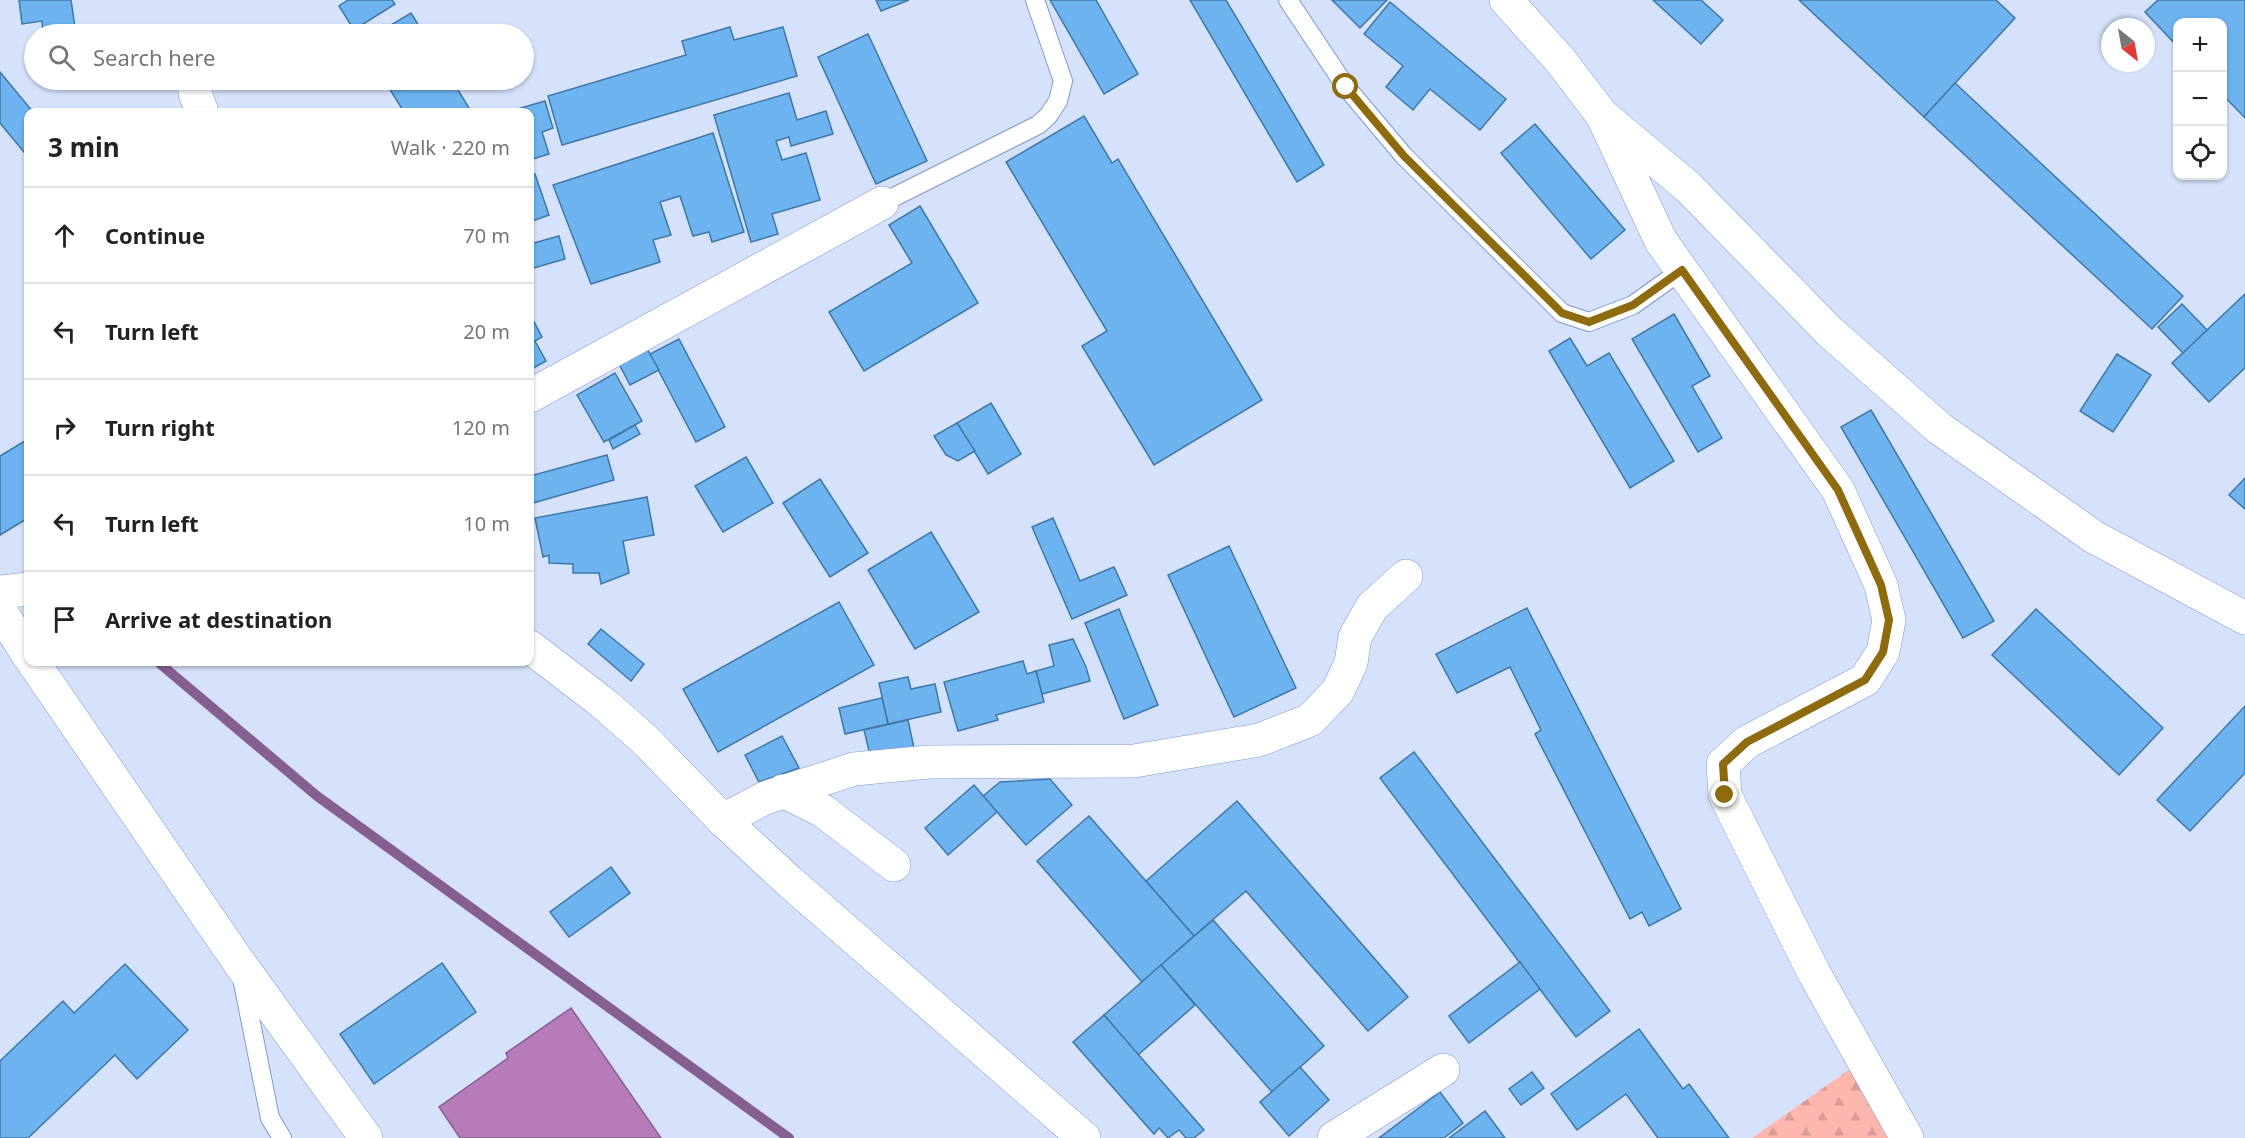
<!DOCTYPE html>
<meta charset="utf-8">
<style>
:root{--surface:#fff;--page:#f2f2f2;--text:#222;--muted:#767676;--line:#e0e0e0}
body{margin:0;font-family:"Noto Sans",sans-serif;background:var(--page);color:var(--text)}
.controls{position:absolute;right:18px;top:18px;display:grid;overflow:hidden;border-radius:12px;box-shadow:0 2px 4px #0004}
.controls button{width:54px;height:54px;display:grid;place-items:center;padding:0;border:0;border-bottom:2px solid var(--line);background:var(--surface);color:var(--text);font:30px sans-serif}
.compass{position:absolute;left:2101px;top:18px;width:54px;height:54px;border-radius:50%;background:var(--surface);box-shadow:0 2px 4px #0004;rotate:149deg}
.stop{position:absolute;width:18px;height:18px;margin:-14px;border:4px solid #8d6b0e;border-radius:50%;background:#fff}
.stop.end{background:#8d6b0e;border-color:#fff;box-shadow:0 2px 6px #0008}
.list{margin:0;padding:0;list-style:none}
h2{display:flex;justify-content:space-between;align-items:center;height:78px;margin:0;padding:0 24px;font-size:26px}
h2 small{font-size:20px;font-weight:400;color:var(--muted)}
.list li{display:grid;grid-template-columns:39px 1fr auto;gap:18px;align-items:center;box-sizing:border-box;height:96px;padding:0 24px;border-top:2px solid var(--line)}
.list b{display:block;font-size:22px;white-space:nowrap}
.list em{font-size:20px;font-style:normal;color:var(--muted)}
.icon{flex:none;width:33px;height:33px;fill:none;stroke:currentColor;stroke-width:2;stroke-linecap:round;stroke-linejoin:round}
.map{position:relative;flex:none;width:2245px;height:1138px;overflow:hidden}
.search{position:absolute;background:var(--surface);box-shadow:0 2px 4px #0004;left:24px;top:24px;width:510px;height:66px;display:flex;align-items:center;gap:15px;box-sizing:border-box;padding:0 21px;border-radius:33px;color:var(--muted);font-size:22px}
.panel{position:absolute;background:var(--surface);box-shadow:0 2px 4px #0004;left:24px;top:108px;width:510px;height:558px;border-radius:12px}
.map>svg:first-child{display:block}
</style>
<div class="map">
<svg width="2245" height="1138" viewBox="0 0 2245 1138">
<defs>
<pattern id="forest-firs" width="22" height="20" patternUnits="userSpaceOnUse" patternTransform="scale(1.5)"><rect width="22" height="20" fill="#feb7af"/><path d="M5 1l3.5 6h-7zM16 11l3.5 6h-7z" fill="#d99d97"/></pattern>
</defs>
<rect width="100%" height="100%" fill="#d6e2fc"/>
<polygon fill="url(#forest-firs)" points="1850,1069 1888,1138 1752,1138"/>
<polygon fill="#b77bb9" stroke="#865f91" stroke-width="1.5" points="571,1008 661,1138 460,1138 439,1107 508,1058 506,1053"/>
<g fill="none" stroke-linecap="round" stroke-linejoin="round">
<polyline stroke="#865f91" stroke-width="10" points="158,662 317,796 789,1138"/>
</g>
<g fill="#6cb3ef" stroke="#4078a6" stroke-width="1.5">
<polygon points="19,0 71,0 76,34 43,34 42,21 22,24"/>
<polygon points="348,0 392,0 395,4 354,30 339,6"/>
<polygon points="876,0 909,0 881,11"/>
<polygon points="1050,0 1096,0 1138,74 1104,94"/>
<polygon points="1190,0 1226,0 1324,165 1297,182"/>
<polygon points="1332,0 1387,0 1360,28"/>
<polygon points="1653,0 1701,0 1723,20 1701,44"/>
<polygon points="1799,0 1996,0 2015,18 1924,117"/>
<polygon points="2158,0 2245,0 2245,118 2222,94 2222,22 2178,22 2178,47 2145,12"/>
<polygon points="1390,2 1506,99 1480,130 1430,89 1413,110 1386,87 1403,66 1364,34"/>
<polygon points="411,13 424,34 376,34"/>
<polygon points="730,27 734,40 783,27 797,76 562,145 548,96 686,55 682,41"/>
<polygon points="868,34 927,161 876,184 818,57"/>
<polygon points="0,72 33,112 28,112 28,157 0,123"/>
<polygon points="384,80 452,80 469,108 462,112 404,112"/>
<polygon points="1955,83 2183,296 2152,329 1924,117"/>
<polygon points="789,93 797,120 826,111 833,134 791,146 789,137 776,141 782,160 806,153 820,200 772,214 778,234 751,242 714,115"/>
<polygon points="545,101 553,128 542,132 549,154 530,160 530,112 507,112"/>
<polygon points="1084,116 1112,163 1118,159 1262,400 1154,465 1082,346 1107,331 1006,162"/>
<polygon points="1535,124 1625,230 1591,259 1501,153"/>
<polygon points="713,133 744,232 712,242 709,232 693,236 680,196 660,202 671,235 653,240 660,262 591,284 553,185"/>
<polygon points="535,174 549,215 530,222 530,176"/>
<polygon points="920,206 978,303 864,371 829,312 912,263 889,225"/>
<polygon points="559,236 565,259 530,269 530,244"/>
<polygon points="2245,294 2245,368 2209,402 2172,363"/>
<polygon points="2182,304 2207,330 2183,353 2158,327"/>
<polygon points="530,314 542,337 530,344"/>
<polygon points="1674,314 1710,376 1692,386 1722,438 1698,452 1632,339"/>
<polygon points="1570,338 1587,366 1609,353 1674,461 1630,488 1549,351"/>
<polygon points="679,339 725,427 696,442 650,354"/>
<polygon points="535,341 546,361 530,370 530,344"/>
<polygon points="646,347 659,370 630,385 618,362"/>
<polygon points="2117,354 2151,375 2113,432 2080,411"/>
<polygon points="615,373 642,421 604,442 577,395"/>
<polygon points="991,403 1021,454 988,474 957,423"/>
<polygon points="1871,410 1994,621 1963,638 1841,427"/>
<polygon points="957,423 975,451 958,461 946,455 934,436"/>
<polygon points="635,425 640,434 613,449 609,440"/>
<polygon points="28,439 28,518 0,535 0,456"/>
<polygon points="607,455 614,480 533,503 530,491 530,476"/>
<polygon points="746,457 773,503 723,532 695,486"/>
<polygon points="2245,478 2245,509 2229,495"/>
<polygon points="820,479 868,553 830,577 783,503"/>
<polygon points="647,497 654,535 623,541 629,573 601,584 599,573 573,573 573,564 549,563 549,555 543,557 535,518"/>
<polygon points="1053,518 1080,581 1114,567 1127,595 1072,619 1032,527"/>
<polygon points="931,532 979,612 915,649 868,570"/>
<polygon points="1229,546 1296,688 1234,717 1168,575"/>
<polygon points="839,602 874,665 718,752 683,689"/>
<polygon points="1527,608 1681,909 1649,926 1642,912 1630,919 1535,734 1541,730 1510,667 1457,693 1436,654"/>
<polygon points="1119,609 1158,705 1124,719 1085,623"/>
<polygon points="2036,609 2163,728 2119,775 1992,655"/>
<polygon points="601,629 644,664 631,681 588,644"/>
<polygon points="1073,639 1086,667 1090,681 1042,694 1036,671 1054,666 1049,645"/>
<polygon points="1023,661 1027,674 1036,671 1044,702 996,715 998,720 958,731 944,682"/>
<polygon points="908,677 911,689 935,684 941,712 888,724 879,683"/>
<polygon points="882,698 888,724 845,734 839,708"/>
<polygon points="2245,706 2245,773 2190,831 2157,800"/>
<polygon points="908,720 914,748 869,751 864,730"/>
<polygon points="782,736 799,768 759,782 745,755"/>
<polygon points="1414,752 1610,1011 1576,1037 1380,778"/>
<polygon points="1050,779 1072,805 1026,845 983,796 1000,782"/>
<polygon points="974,785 997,812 948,855 925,828"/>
<polygon points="1237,801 1408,997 1368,1031 1246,891 1194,936 1146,881"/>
<polygon points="1089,816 1194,936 1142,982 1037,861"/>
<polygon points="611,867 630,893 569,937 550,912"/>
<polygon points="1213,920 1324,1046 1272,1092 1161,965"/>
<polygon points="1520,962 1540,989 1469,1043 1449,1016"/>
<polygon points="442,963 476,1012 374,1084 340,1034"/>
<polygon points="125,964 188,1030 137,1079 115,1055 28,1138 0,1138 0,1061 63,1001 74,1013"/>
<polygon points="1161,965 1195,1005 1138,1055 1104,1015"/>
<polygon points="1104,1015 1204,1130 1194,1138 1186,1138 1179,1130 1168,1138 1159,1128 1154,1134 1073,1042"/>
<polygon points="1639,1029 1683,1089 1689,1084 1729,1138 1658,1138 1626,1094 1577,1130 1551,1094"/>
<polygon points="1300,1067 1329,1100 1289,1136 1260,1102"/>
<polygon points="1532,1072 1544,1088 1521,1105 1509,1089"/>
<polygon points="1440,1092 1463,1123 1444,1138 1379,1138"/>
<polygon points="1485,1111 1505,1138 1449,1138"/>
</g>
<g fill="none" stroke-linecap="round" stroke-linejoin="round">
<g stroke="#7e99d4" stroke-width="20">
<g id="lane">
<polyline points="1288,0 1346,87 1404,156 1562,313 1589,322 1633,305 1682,270"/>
<polyline points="882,203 1038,125 1048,116 1058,101 1063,81 1035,0"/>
<polyline points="242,978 270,1118 282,1138"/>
</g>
</g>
<g stroke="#7e99d4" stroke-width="34">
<g id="street">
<polyline points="1506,0 1560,60 1602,115 1688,187 1830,332 1939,428 2094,537 2245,618"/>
<polyline points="195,80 195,93 202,112"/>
<polyline points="1602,115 1661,241 1838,490 1881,585 1889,620 1883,652 1865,680 1747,742 1723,764 1725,795 1814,973 1907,1138"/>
<polyline points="530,396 882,203"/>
<polyline points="0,592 28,589"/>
<polyline points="0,610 28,655"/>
<polyline points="530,647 603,703 644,739 723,820 791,883 1084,1138"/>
<polyline points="33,662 238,961 366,1138"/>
<polyline points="783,791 823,811 894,865"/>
<polyline points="723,820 765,798 854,769 929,762 1134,761 1259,740 1310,720 1338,691 1351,663 1355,637 1372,607 1406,576"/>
<polyline points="1334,1138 1443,1070"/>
</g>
</g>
<use href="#lane" stroke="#fff" stroke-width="18"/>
<use href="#street" stroke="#fff" stroke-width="33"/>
</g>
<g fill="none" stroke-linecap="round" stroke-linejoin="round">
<polyline stroke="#8d6b0e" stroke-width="8" points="1346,87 1404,156 1562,313 1589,322 1633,305 1682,270 1838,490 1881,585 1889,620 1883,652 1865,680 1747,742 1723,764 1725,795"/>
</g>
</svg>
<div class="controls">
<button>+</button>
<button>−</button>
<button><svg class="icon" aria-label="locate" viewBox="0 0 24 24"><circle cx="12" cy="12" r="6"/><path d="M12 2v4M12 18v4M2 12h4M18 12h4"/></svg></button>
</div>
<svg class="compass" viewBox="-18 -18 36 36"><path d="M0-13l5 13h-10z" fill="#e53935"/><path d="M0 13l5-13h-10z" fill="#767676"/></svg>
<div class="stop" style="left:1346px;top:87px"></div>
<div class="stop end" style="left:1725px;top:795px"></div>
<div class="search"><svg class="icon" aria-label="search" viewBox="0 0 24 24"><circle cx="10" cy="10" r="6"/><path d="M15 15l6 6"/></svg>Search here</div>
<section class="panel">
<h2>3 min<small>Walk · 220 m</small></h2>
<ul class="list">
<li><svg class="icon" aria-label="ahead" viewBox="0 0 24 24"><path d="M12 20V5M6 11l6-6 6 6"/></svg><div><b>Continue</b></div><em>70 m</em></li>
<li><svg class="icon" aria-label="left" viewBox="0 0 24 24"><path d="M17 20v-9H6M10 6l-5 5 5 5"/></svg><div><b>Turn left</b></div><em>20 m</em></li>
<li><svg class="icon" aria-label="right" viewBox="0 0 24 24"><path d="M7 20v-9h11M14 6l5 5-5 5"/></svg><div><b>Turn right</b></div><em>120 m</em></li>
<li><svg class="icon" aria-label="left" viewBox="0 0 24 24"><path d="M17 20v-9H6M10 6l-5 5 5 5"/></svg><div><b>Turn left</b></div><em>10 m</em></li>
<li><svg class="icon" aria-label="arrive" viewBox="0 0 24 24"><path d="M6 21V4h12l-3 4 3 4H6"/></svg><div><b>Arrive at destination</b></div></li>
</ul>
</section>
</div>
